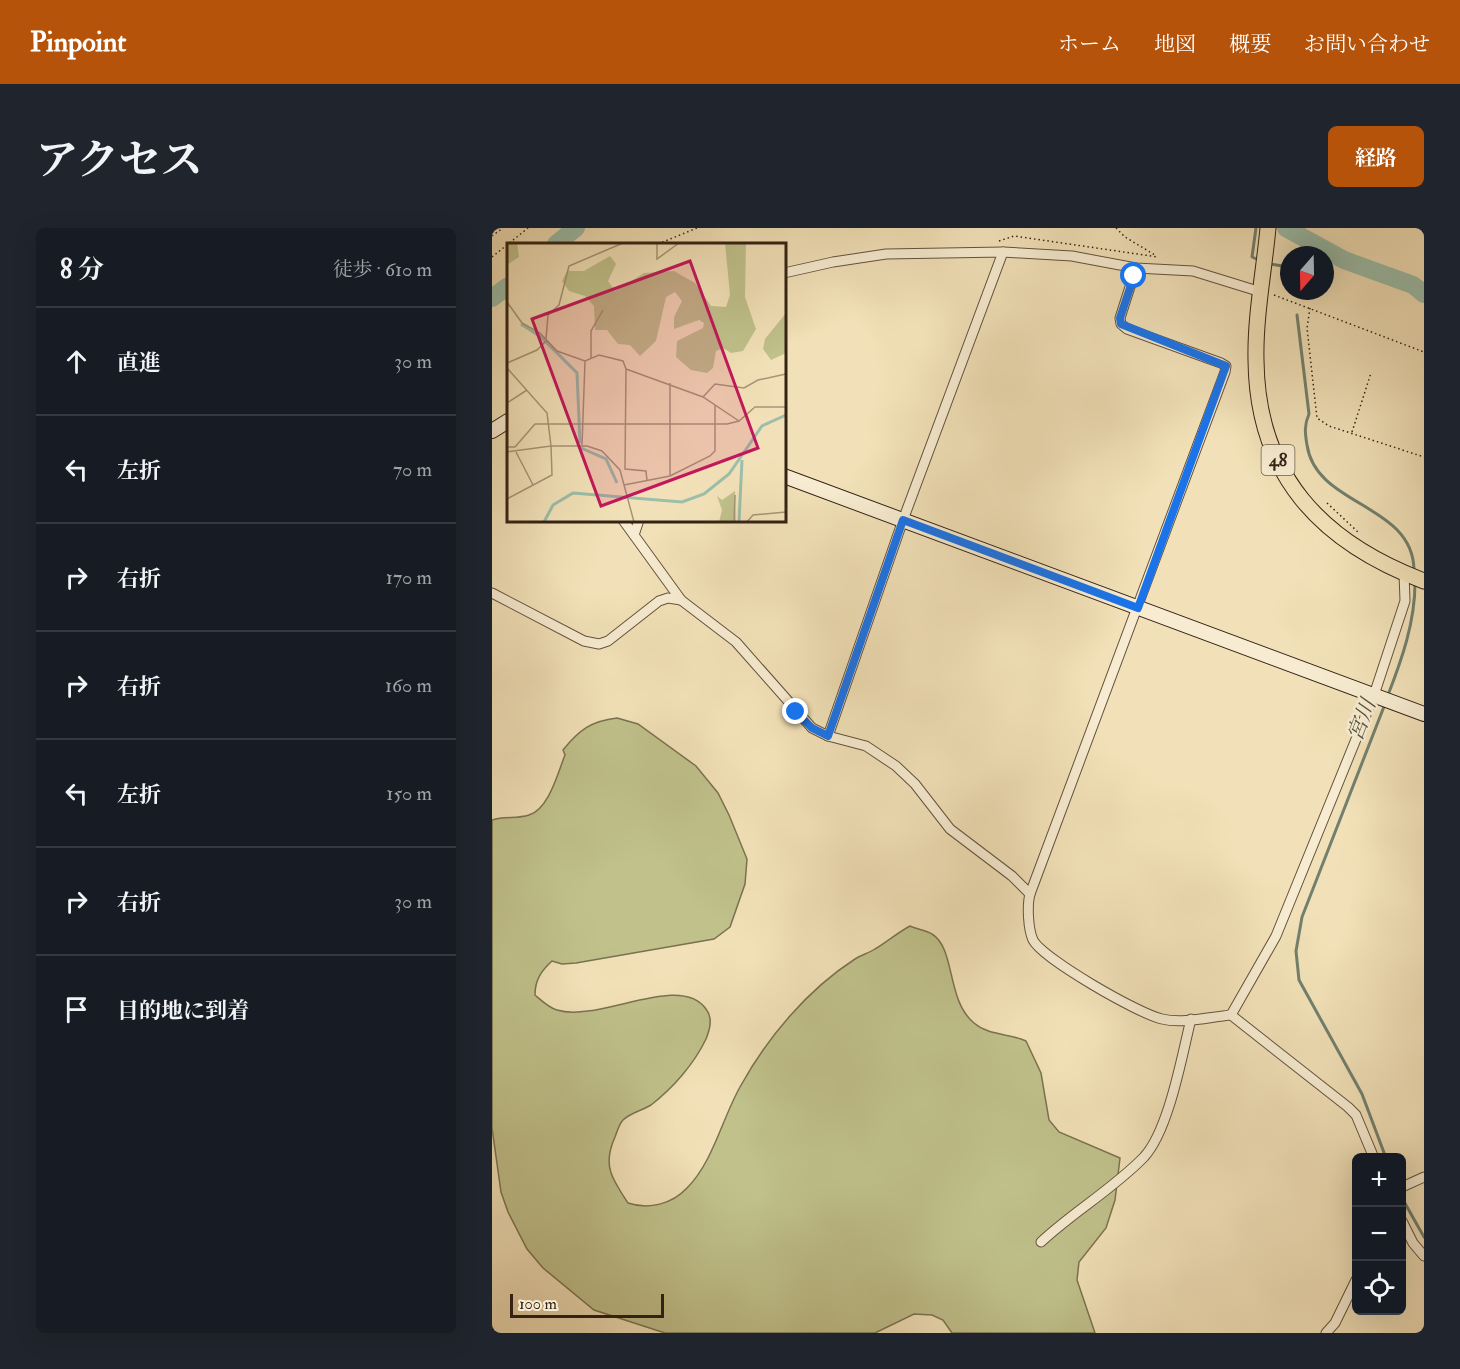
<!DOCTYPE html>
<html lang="ja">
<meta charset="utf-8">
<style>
:root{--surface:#171b24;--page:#20242c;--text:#f1f3f6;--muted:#9ea1a6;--line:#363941;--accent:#b45309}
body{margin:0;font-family:"IM FELL Double Pica","Noto Serif JP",serif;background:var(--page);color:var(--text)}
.controls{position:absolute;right:18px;bottom:18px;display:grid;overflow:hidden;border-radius:9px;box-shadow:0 6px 24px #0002}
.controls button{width:54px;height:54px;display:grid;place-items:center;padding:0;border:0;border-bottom:2px solid var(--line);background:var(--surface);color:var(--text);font:30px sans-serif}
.compass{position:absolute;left:788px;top:18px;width:54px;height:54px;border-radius:50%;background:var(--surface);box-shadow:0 6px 24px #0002;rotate:200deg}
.scale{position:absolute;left:18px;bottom:15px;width:154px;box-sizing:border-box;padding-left:6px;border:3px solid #342315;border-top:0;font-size:16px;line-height:21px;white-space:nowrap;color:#342315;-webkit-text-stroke:4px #f7ecd1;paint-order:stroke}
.stop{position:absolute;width:18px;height:18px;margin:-14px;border:4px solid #1a73e8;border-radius:50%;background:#fff}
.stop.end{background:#1a73e8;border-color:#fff;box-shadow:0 2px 6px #0008}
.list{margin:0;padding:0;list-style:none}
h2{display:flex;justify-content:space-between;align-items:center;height:78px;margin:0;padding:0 24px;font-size:26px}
h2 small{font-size:20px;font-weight:400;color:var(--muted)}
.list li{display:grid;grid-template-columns:39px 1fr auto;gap:18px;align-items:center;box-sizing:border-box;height:108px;padding:0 24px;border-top:2px solid var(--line)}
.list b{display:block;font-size:22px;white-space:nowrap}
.list em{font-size:20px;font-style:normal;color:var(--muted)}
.icon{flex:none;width:33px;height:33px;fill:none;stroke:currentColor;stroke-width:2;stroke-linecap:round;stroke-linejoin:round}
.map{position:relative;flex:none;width:932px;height:1105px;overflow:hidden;border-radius:9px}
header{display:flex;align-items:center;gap:36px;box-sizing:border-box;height:84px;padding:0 30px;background:var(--accent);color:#fff}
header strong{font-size:28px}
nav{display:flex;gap:33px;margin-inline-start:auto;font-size:21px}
.intro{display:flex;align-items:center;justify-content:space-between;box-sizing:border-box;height:144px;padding:0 36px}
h1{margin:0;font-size:42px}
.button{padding:15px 27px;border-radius:9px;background:var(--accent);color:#fff;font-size:21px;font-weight:700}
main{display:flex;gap:36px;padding:0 36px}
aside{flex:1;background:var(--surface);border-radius:9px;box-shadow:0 6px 24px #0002}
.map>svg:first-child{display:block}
</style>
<header>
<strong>Pinpoint</strong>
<nav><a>ホーム</a><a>地図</a><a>概要</a><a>お問い合わせ</a></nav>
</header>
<div class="intro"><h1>アクセス</h1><a class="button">経路</a></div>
<main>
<aside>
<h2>8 分<small>徒歩 · 610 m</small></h2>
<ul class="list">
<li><svg class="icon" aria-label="ahead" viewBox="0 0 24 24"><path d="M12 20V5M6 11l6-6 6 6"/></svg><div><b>直進</b></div><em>30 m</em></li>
<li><svg class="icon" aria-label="left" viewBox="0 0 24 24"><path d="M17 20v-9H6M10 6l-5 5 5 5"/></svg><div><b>左折</b></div><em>70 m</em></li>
<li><svg class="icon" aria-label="right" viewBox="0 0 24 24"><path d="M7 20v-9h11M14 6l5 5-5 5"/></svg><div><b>右折</b></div><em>170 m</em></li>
<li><svg class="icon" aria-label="right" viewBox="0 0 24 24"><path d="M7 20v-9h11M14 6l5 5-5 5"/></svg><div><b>右折</b></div><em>160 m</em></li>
<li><svg class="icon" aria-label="left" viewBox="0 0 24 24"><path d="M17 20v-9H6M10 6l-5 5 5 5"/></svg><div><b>左折</b></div><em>150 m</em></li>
<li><svg class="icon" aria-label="right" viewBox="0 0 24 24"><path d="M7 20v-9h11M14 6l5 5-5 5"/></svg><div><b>右折</b></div><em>30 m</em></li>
<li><svg class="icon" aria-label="arrive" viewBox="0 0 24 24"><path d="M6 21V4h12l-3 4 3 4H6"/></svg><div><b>目的地に到着</b></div></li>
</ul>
</aside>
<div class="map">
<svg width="932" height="1105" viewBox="0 0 932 1105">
<rect width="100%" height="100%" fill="#f2e1b8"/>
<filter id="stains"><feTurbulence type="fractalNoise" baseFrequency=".00333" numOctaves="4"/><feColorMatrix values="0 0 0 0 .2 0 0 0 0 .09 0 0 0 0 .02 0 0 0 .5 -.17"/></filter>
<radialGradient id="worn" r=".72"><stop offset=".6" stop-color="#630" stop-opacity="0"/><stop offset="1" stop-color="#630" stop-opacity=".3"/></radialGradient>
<path fill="#c0c18b" stroke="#7a7250" stroke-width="1.5" d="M125,490L146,496L204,538L226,565L237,587L255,631L253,656L238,699L222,711L84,735L70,736L60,733C49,743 43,752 43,767C49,772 57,780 65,782C107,795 188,744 214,781C221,790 218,801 214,811C202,836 181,860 159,877C151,882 138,885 131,892C127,896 125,904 123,909C110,937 120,951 136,975C157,982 180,976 195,960C221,934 230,891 248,859C275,810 315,762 363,731C369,727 377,725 383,721C395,714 405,705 418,698C424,701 434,702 440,706C464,721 454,772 482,795C497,808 517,805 534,813L549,845L557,892L567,904L628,930L623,972L614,1000L587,1034L585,1052L603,1105H460L451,1092L440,1087L422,1086L383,1105H173L102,1082L51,1040L35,1021L16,984L9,964L0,900V592C13,588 25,591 37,587C57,581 66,544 73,527L71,522C87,502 99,493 125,490Z"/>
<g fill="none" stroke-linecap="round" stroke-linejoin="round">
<g stroke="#72806e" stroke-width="3">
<polyline points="764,0 760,29 769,33"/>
<polyline points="778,36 797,39"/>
<polyline points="811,65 813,63"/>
<path d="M805,87L817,186C812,197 813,205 815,217C824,279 921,275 922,342"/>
<path d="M896,467C910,431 923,394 923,355"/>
<polyline points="893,476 810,689 804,723 807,752 870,866 894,930"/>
<polyline points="910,970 932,1009"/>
</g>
<g stroke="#9cbeaa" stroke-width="18">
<polyline points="794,0 852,32 921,57 932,66"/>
<polyline points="64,16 84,0"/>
<polyline points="0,70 16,58"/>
</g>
<g stroke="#64523e" stroke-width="11">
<g id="street">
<path d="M644,40L628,90L629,96L635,101L729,135L734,138L733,144L538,666C535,677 536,701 541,712C551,731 647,786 670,791C691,796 717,789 739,787L856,879L864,887L882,930"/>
<polyline points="292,45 341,34 394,26 511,24 580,28 644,40 701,43 769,64"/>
<polyline points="131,292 189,372 244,414 320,500 336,508 374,518 404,538 423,556 458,601 520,648 538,666"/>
<polyline points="142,307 147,292"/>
<polyline points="0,365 92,413 107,416 116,413 167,373 176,370 189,372"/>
<polyline points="336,508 411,292 511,24"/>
<polyline points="739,787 784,708 882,467 913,373 912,345"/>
<polyline points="910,959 932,949"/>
<polyline points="910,993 921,1015 932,1028"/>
<path d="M549,1014C581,984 621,961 652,929C677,902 690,827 699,791"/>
<polyline points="834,1105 843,1095 864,1052"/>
</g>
</g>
<g stroke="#342315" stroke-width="16">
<g id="secondary">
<polyline points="0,203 16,193"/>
<polyline points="292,248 932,486"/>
</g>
</g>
<g stroke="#342315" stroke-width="17">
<path id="primary" d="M776,0C772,43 763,89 764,132C765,247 829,314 932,353"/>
</g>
<g stroke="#342315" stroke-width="1.5" stroke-dasharray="1.5 3" stroke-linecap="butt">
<polyline points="624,0 633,9 663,27"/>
<polyline points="0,8 11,0"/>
<polyline points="507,13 522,8 666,29"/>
<polyline points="166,16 205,0"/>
<polyline points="0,29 36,0"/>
<polyline points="782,67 932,124"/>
<polyline points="818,80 815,100 825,190 837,198 932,229"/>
<polyline points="860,204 879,145"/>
<polyline points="835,275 867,305"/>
</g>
<use href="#street" stroke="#f7ecd1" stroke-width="9"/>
<use href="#secondary" stroke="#f7ecd1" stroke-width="14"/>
<use href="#primary" stroke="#f2e1b8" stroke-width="15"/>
</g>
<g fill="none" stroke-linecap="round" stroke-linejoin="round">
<polyline stroke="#1a73e8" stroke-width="8" points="304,484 320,500 336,508 411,292 646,380 734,138 629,96 628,90 642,48"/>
</g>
<g text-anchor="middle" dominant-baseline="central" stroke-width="5" stroke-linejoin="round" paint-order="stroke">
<rect fill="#f7ecd1" stroke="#6e5f4d" stroke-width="1.5" x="769.5" y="217" width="33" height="30" rx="4.5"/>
<g font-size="18" font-weight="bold" fill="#342315">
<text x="786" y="232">48</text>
</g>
<g font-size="21" font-style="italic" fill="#535242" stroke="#f7ecd1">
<text transform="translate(870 492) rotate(-69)">宮川</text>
</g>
</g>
<g transform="translate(15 15)">
<rect width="279" height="279" fill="#f2e1b8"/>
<path d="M0,0H10L12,14L0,22ZM218,0H239L238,54L249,86L236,108L224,110L216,105L209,108L206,125L200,130L184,127L169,114L170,98L196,85L197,80L192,77L167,86V74L175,58L168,49L159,54L149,98L133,113L123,102L111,101L100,87H88L87,63L78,53L62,48L55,38L60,28H77L103,13L109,21L101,38L108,48L137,30L167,28L188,40L204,63L219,64L223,52ZM279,70V110L264,117L256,106L258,96ZM228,248L229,279H212L215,267L210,253L215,257Z" fill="#c0c18b"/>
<path fill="none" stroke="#9cbeaa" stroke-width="3" d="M14,81L34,94L70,130L73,200M74,205L99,216L110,240M37,279L46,262L66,250L175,259L197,251L222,231L255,183L279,172M232,279L235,217"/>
<path fill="none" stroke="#a69577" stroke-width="1.5" d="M150,0V16L172,0M0,59L15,80L33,90L50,108L78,118L92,112L116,118L119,126L118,226L139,228L140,238M39,96L41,72L52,62L62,23L116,0M84,115V88L96,67M0,120L30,107L40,97M0,125L40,170L44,203M119,126L196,154L232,178M163,140V233M196,154L208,141L237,145L251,137L279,131M0,160L20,147M75,202L78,118M0,204H8L28,181H220L232,178L248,164H279M0,209L44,203H80L95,208L113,227L127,279M9,209L26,242M117,242L163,233L203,213L208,208V162M0,256L45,232L44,203M227,279L228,252M240,279L246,272L279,269"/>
<path fill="#c2185b" fill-opacity="0.15" stroke="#c2185b" stroke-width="3" d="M183,18L251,205L94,263L25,76Z"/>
<rect width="279" height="279" fill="none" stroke="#342315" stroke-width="3"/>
</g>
<rect width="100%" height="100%" filter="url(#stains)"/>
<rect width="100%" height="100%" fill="url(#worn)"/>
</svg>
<div class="controls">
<button>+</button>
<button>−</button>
<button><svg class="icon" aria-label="locate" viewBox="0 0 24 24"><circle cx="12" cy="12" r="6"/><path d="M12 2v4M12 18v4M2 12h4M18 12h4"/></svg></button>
</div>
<svg class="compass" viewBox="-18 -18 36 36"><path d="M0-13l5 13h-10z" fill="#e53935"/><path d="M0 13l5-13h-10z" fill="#9ea1a6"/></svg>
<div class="scale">100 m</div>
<div class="stop" style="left:642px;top:48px"></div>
<div class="stop end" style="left:304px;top:484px"></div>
</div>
</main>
